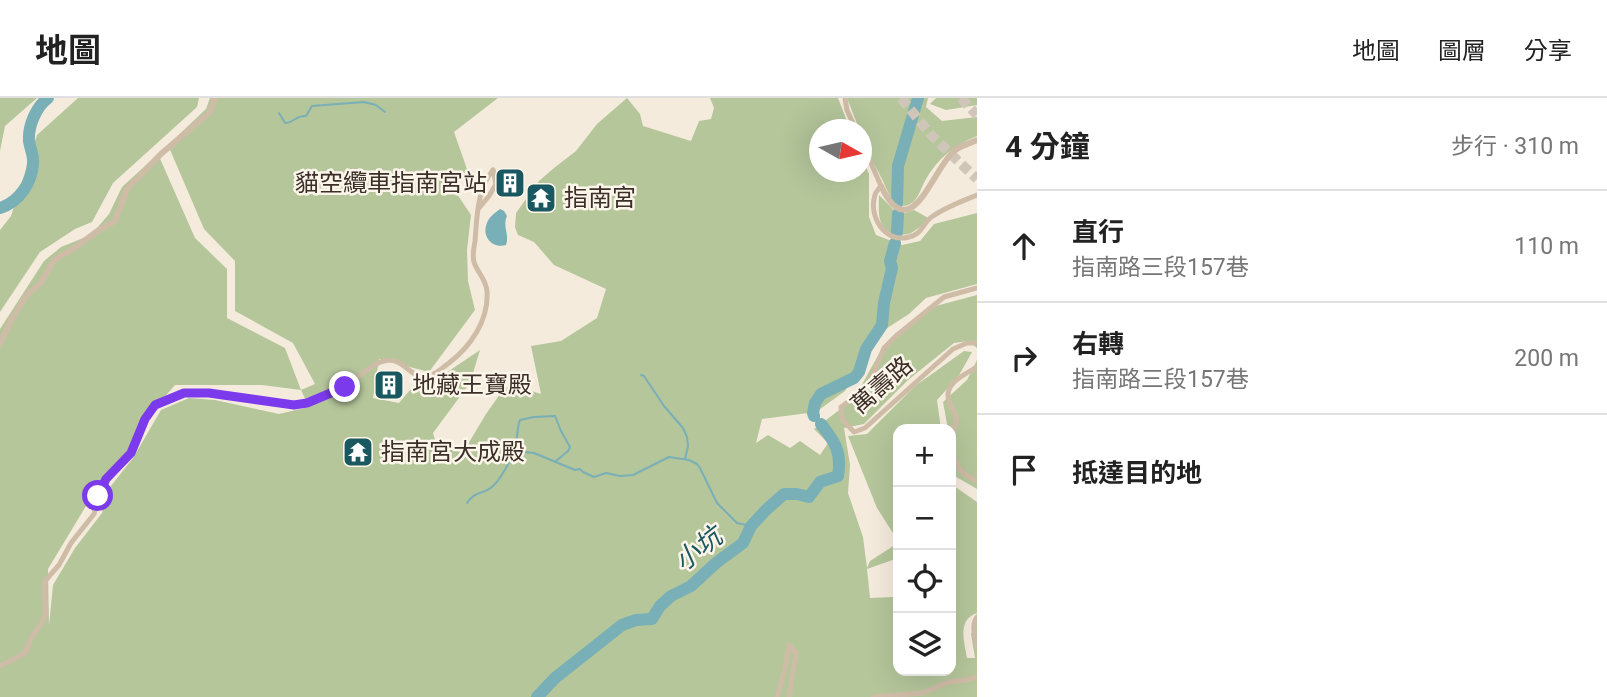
<!DOCTYPE html>
<html lang="zh-TW">
<meta charset="utf-8">
<style>
:root{--surface:#fff;--page:#f6f6f6;--text:#222;--muted:#767676;--line:#e0e0e0}
body{margin:0;font-family:Roboto,"Noto Sans TC",sans-serif;background:var(--page);color:var(--text)}
.controls{position:absolute;right:21px;bottom:21px;display:grid;overflow:hidden;border-radius:14px;box-shadow:0 7px 28px #0002}
.controls button{width:63px;height:63px;display:grid;place-items:center;padding:0;border:0;border-bottom:2px solid var(--line);background:var(--surface);color:var(--text);font:35px sans-serif}
.compass{position:absolute;left:809px;top:21px;width:63px;height:63px;border-radius:50%;background:var(--surface);box-shadow:0 7px 28px #0002;rotate:98deg}
.stop{position:absolute;width:21px;height:21px;margin:-16px;border:5px solid #7c3aed;border-radius:50%;background:#fff}
.stop.end{background:#7c3aed;border-color:#fff;box-shadow:0 2px 7px #0008}
.list{margin:0;padding:0;list-style:none}
h2{display:flex;justify-content:space-between;align-items:center;height:91px;margin:0;padding:0 28px;font-size:30px}
h2 small{font-size:23px;font-weight:400;color:var(--muted)}
.list li{display:grid;grid-template-columns:46px 1fr auto;gap:21px;align-items:center;box-sizing:border-box;height:112px;padding:0 28px;border-top:2px solid var(--line)}
.list b{display:block;font-size:26px;white-space:nowrap}
.list p{margin:0;font-size:23px;white-space:nowrap;color:var(--muted)}
.list em{font-size:23px;font-style:normal;color:var(--muted)}
.icon{flex:none;width:38px;height:38px;fill:none;stroke:currentColor;stroke-width:2;stroke-linecap:round;stroke-linejoin:round}
.map{position:relative;flex:none;width:977px;height:599px;overflow:hidden}
header{display:flex;align-items:center;gap:42px;box-sizing:border-box;height:98px;padding:0 35px;background:var(--surface);border-bottom:2px solid var(--line)}
header strong{font-size:33px}
nav{display:flex;gap:38px;margin-inline-start:auto;font-size:24px}
main{display:flex}
aside{flex:1;background:var(--surface)}
.map>svg:first-child{display:block}
</style>
<header>
<strong>地圖</strong>
<nav><a>地圖</a><a>圖層</a><a>分享</a></nav>
</header>
<main>
<div class="map">
<svg width="977" height="599" viewBox="0 0 977 599">
<rect width="100%" height="100%" fill="#f5ebdd"/>
<g fill="#b5c69b" fill-rule="evenodd">
<polygon points="0,0 37,0 5,28 0,53"/>
<polygon points="78,0 199,0 197,9 113,85 92,124 75,131 40,154 0,214 0,132 11,118 37,37"/>
<path d="M210,0H498L454,34L468,74L453,90L471,117L467,152L468,183L475,212L429,274L379,261L373,300L399,305L415,286L440,279L480,252L470,285L433,335L436,345L453,348L468,346L486,316L505,289L525,291L541,296L531,248L561,243L597,220L606,191L554,167L534,144L518,137L515,129L516,115L539,83L554,70L576,53L597,26L627,0L640,16L643,28L691,43L699,23L711,21L714,10L710,0H838L850,31L820,32V74H862V59L869,76V119L876,137L902,147L920,143L934,126L977,115V186L926,200L909,216L884,232L874,243L845,293L816,314L762,321L756,345L768,337L790,350L800,343L820,357L828,345L814,331L854,301L880,254L932,209L977,197V250L968,243L954,245L908,282L864,326L844,330L850,367L848,395L863,439L867,470L870,463L898,445V460L867,471L870,500L893,499L898,491V573H951V386L977,404V515C957,522 964,543 967,560H975L971,536L977,523V599H0V231L44,163L61,149L91,137L109,116L122,89L158,56L195,140L227,171V220L285,250L301,292L315,286L293,245L235,213V163L204,131L168,47L206,11ZM175,287H262L301,292L309,309L279,316L215,302L189,300L161,312L133,360L107,393L102,415L75,450L53,487L49,527L48,471L95,393L131,355L142,325Z"/>
<path d="M847,0H928L926,9L942,23L977,19V38C953,48 938,60 925,83C921,90 918,102 910,106C894,115 887,91 882,81C875,66 862,48 862,32L859,31Z"/>
<polygon points="936,0 977,0 977,7 946,12 930,6"/>
<path d="M879,97L896,114L905,115L914,112L930,121C924,125 918,131 911,135C907,137 899,137 894,136C876,130 879,113 879,97Z"/>
<polygon points="964,253 972,254 958,279 937,302 941,331 898,331 898,443 877,410 848,338 867,336 915,288"/>
<polygon points="977,262 977,391 953,377 951,373 951,331 948,331 943,304 967,282"/>
</g>
<path fill="#79afb6" d="M500,111L504,113L507,118C502,128 510,137 506,147C493,151 481,139 487,125C489,119 495,115 500,111Z"/>
<g fill="none" stroke-linecap="round" stroke-linejoin="round">
<g stroke="#79afb6" stroke-width="2">
<path d="M279,15L285,25C294,25 296,17 306,18L312,8L364,4L376,7L385,14"/>
<polyline points="641,277 644,278 664,308 683,330 687,339 688,348 685,361"/>
<path d="M515,352C517,344 517,328 520,322L534,319L555,318L561,333L570,349L568,353L556,363"/>
<path d="M467,405C475,392 485,397 494,387C503,378 509,364 515,353L534,355L575,372L580,371L583,374L594,379L606,375L620,378L633,377L669,359L689,362L697,366L700,370L717,405L737,425L751,428"/>
</g>
<g stroke="#79afb6" stroke-width="12">
<polyline points="897,105 898,68 918,0"/>
<path d="M0,110C19,104 32,85 33,65C34,57 30,51 29,43C28,28 36,9 48,0"/>
<polyline points="897,134 898,116"/>
<polyline points="814,318 813,315 815,305 821,296 854,280 859,274 866,251 882,227 884,205 892,170 890,163 895,145"/>
<path d="M537,599L555,580L622,527L636,522L652,521L660,508L671,498L691,488L716,465L743,445L751,428L767,411L784,396H797L809,399L820,384L838,378C842,354 835,344 821,326"/>
</g>
<g stroke="#d0c5b9" stroke-width="10" stroke-dasharray="10 5" stroke-linecap="butt">
<polyline points="901,0 931,37 977,81"/>
<polyline points="961,0 977,17"/>
</g>
<g stroke="#cfbca7" stroke-width="5">
<polyline points="845,0 847,12 856,32"/>
<path d="M862,44L881,88C880,89 875,95 875,97C868,118 885,146 909,139C923,136 922,125 933,118C946,109 962,103 977,97"/>
<polyline points="479,110 489,98 496,86 493,72"/>
<polyline points="977,190 944,199 896,238 884,250 870,284 856,298 841,309 842,321 854,334 865,330 953,251 967,245 977,245"/>
<path d="M951,341C953,335 957,325 956,319C955,314 951,309 949,304C943,285 964,277 977,269"/>
<path d="M951,351C957,369 959,375 977,383"/>
<path d="M977,519C971,527 975,538 977,548"/>
<path d="M0,568L25,555L31,540L42,525L46,514L44,491L45,483L59,467L71,445L94,416L98,398L106,381L131,355L145,321L155,307L184,295H209L294,307C312,305 333,297 348,286C358,280 373,265 384,263C406,258 409,284 431,277C438,275 443,269 449,265C471,248 489,222 487,193C486,181 477,174 474,164C472,157 474,150 475,143C477,119 477,91 493,72"/>
<polyline points="777,599 784,574 789,547"/>
<polyline points="789,599 796,555 789,547"/>
<polyline points="873,599 923,595 948,584 966,582 977,579"/>
</g>
<g stroke="#cfbca7" stroke-width="6">
<path d="M881,88C910,149 931,76 952,55C958,48 969,46 977,42"/>
<polyline points="0,246 11,222 27,197 41,185 54,162 73,151 99,132 115,123 127,91 161,56 210,14 215,0"/>
</g>
</g>
<g fill="none" stroke-linecap="round" stroke-linejoin="round">
<polyline stroke="#7c3aed" stroke-width="9" points="98,398 106,381 131,355 145,321 155,307 184,295 209,295 294,307 307,305 345,289"/>
</g>
<defs>
<g id="building-square" transform="scale(1.575)"><rect x="-9" y="-9" width="18" height="18" rx="4" fill="#195861" stroke="#fcf5ea"/><path d="M-4-6H4V6H1V3H-1V6H-4ZM-2.5-4.3h1.7v1.8h-1.7ZM.8-4.3h1.7v1.8H.8ZM-2.5-1h1.7V.8h-1.7ZM.8-1h1.7V.8H.8Z" fill="#fff"/></g>
<g id="temple-square" transform="scale(1.575)"><rect x="-9" y="-9" width="18" height="18" rx="4" fill="#195861" stroke="#fcf5ea"/><path d="M0-6L5-2H3V0L6.5 2.5H4V6H1.5V3h-3V6H-4V2.5H-6.5L-3 0V-2H-5Z" fill="#fff"/></g>
</defs>
<g fill-rule="evenodd">
<use href="#building-square" x="510" y="85"/>
<use href="#temple-square" x="541" y="100"/>
<use href="#building-square" x="389" y="287"/>
<use href="#temple-square" x="358" y="354"/>
</g>
<g text-anchor="middle" dominant-baseline="central" stroke-width="5" stroke-linejoin="round" paint-order="stroke">
<g font-size="24" fill="#3b2f28" stroke="#fcf5ea" text-anchor="start">
<text x="487" y="85" text-anchor="end">貓空纜車指南宮站</text>
<text x="564" y="100">指南宮</text>
<text x="412" y="287">地藏王寶殿</text>
<text x="381" y="354">指南宮大成殿</text>
</g>
<g font-size="24" fill="#3b2f28" stroke="#fcf5ea">
<text transform="translate(882 287) rotate(-41)">萬壽路</text>
</g>
<g font-size="26" font-style="italic" fill="#195861" stroke="#fcf5ea">
<text transform="translate(698 451) rotate(-38)">小坑</text>
</g>
</g>
</svg>
<div class="controls">
<button>+</button>
<button>−</button>
<button><svg class="icon" aria-label="locate" viewBox="0 0 24 24"><circle cx="12" cy="12" r="6"/><path d="M12 2v4M12 18v4M2 12h4M18 12h4"/></svg></button>
<button><svg class="icon" aria-label="layers" viewBox="0 0 24 24"><path d="M12 4l9 5-9 5-9-5zM3 14l9 5 9-5"/></svg></button>
</div>
<svg class="compass" viewBox="-18 -18 36 36"><path d="M0-13l5 13h-10z" fill="#e53935"/><path d="M0 13l5-13h-10z" fill="#767676"/></svg>
<div class="stop" style="left:98px;top:398px"></div>
<div class="stop end" style="left:345px;top:289px"></div>
</div>
<aside>
<h2>4 分鐘<small>步行 · 310 m</small></h2>
<ul class="list">
<li><svg class="icon" aria-label="ahead" viewBox="0 0 24 24"><path d="M12 20V5M6 11l6-6 6 6"/></svg><div><b>直行</b><p>指南路三段157巷</p></div><em>110 m</em></li>
<li><svg class="icon" aria-label="right" viewBox="0 0 24 24"><path d="M7 20v-9h11M14 6l5 5-5 5"/></svg><div><b>右轉</b><p>指南路三段157巷</p></div><em>200 m</em></li>
<li><svg class="icon" aria-label="arrive" viewBox="0 0 24 24"><path d="M6 21V4h12l-3 4 3 4H6"/></svg><div><b>抵達目的地</b></div></li>
</ul>
</aside>
</main>
